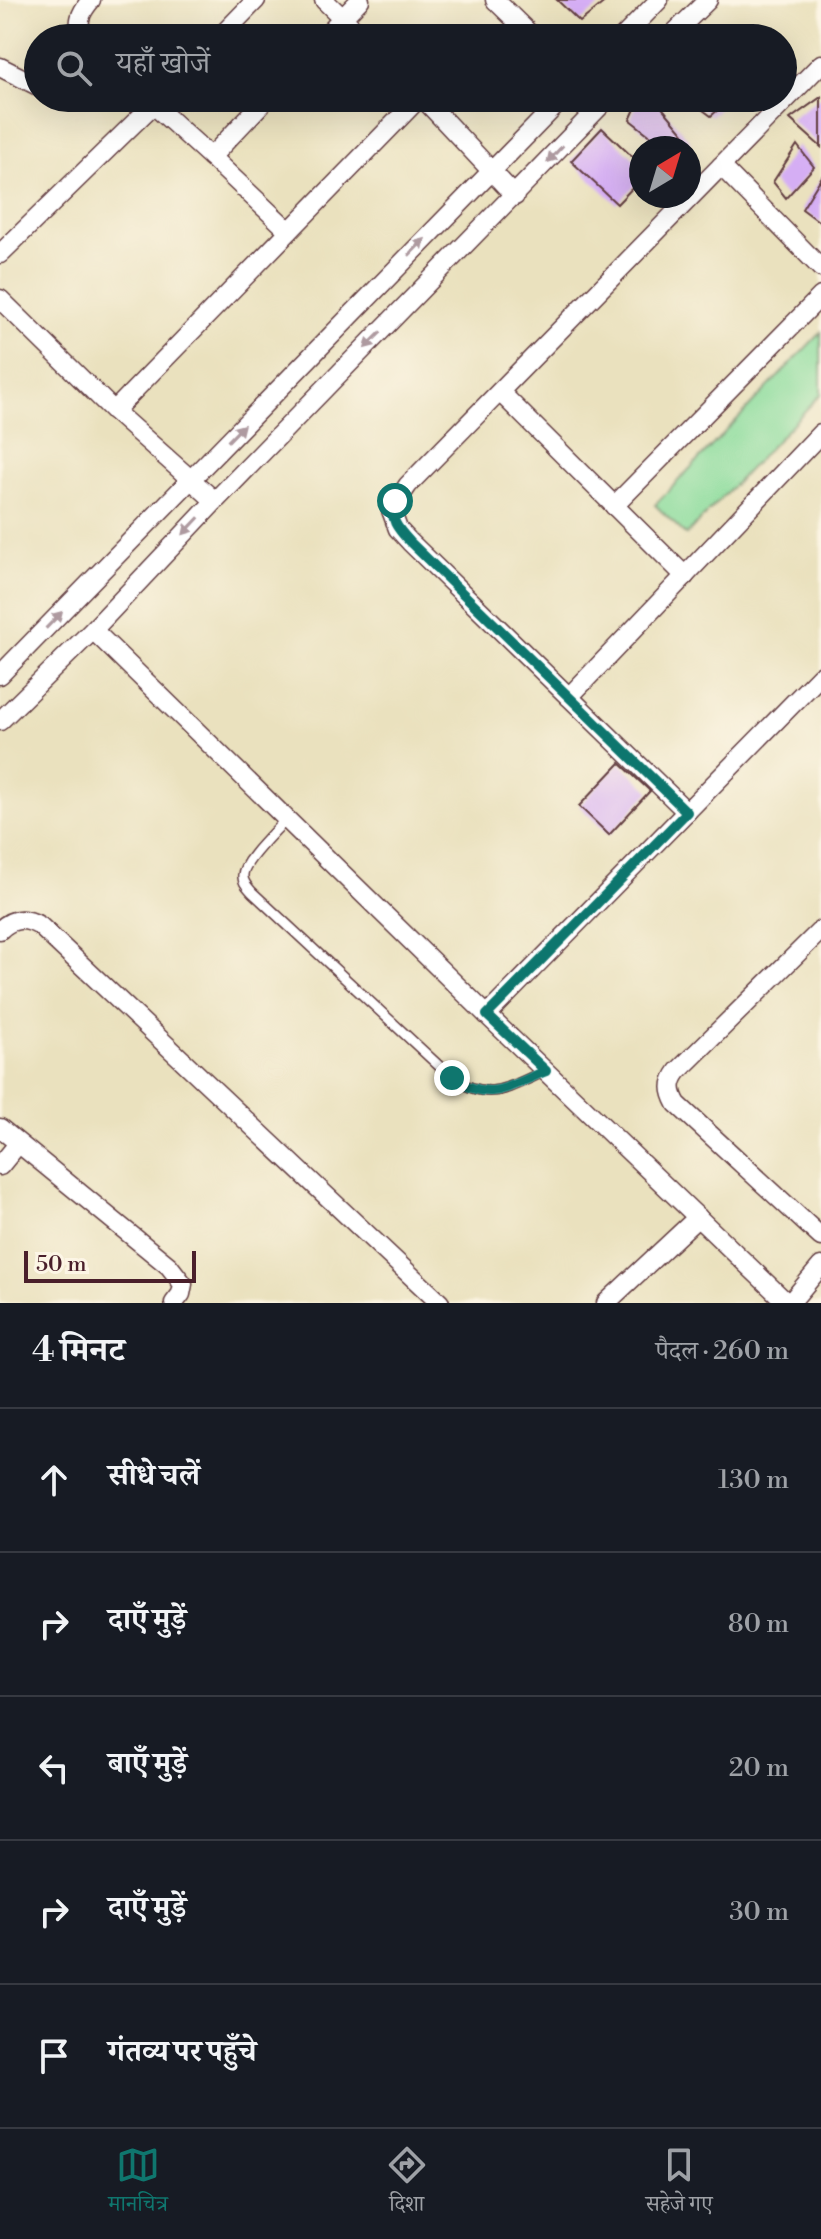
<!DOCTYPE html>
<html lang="hi">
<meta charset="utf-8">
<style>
:root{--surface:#171b24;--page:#242831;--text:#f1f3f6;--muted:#9ea1a6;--line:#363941;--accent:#0f766e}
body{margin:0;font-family:"Libre Bodoni","Noto Serif Devanagari",serif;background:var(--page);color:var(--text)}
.compass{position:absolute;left:629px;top:136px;width:72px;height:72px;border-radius:50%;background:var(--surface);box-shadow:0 8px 32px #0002;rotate:38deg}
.scale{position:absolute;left:24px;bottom:20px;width:172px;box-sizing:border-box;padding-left:8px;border:4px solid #4a1f2b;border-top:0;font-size:22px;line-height:28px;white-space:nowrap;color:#4a1f2b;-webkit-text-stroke:6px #fcf5e5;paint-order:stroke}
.stop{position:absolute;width:24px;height:24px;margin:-18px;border:6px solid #0f766e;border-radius:50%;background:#fff}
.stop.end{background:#0f766e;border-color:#fff;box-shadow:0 2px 8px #0008}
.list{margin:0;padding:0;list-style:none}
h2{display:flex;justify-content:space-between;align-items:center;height:104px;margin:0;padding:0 32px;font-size:34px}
h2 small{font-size:26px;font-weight:400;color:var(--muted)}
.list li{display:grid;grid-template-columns:52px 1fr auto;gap:24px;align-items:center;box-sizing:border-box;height:144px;padding:0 32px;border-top:2px solid var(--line)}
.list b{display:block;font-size:30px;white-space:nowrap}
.list em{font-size:26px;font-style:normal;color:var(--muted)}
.icon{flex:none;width:44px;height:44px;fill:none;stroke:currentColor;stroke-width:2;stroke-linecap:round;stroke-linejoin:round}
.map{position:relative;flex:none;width:821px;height:1303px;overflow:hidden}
.search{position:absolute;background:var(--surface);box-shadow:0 8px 32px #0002;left:24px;right:24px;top:24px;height:88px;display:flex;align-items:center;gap:20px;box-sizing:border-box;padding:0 28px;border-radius:44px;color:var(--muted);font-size:30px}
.sheet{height:824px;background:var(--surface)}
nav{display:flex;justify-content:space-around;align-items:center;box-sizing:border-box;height:112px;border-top:2px solid var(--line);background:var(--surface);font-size:22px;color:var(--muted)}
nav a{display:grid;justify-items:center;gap:4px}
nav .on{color:var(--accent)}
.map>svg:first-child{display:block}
</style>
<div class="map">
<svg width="821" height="1303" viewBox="0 0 821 1303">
<rect width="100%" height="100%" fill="#fcf5e5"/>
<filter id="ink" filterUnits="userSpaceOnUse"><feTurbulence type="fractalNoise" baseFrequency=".0125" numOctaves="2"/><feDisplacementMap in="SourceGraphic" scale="16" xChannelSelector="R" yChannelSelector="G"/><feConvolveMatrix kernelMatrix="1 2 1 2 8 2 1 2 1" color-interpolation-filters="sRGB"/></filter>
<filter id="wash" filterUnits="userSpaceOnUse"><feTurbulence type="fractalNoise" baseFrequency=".006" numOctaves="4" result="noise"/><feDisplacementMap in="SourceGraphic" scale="32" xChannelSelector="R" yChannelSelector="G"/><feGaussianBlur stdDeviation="1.8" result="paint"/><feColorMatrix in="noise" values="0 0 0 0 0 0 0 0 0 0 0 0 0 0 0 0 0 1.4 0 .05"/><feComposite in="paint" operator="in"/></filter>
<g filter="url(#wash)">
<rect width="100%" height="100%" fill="#eae1be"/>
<polygon fill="#8bdc9c" stroke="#6a7e64" stroke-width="2" points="821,332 821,394 686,535 655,505"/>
<g id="blocks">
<g fill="#d5aef4">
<polygon points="557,0 607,0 580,22"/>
<polygon points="821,97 821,147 790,119"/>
<polygon points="640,98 654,98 691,142 682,148 666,148 630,120"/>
<polygon points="687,98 725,98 728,101 711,116"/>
<polygon points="602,128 641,165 641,179 617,204 571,161"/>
<polygon points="797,145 814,167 786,198 773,182"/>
<polygon points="821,178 821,223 802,209"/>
<polygon points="620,763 650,791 609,835 579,806"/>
</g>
</g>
</g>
<g filter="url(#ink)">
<use href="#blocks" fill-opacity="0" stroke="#623c41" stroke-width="2"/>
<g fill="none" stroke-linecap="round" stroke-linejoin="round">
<g stroke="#623c41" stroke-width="12">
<path id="service" d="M286,819C276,831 243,861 243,875C242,882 248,887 252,892L452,1078C492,1103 507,1087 546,1071"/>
</g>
<g stroke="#623c41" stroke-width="21">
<g id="minor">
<polyline points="324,0 363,38"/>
<polyline points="495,0 534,38"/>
<path d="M86,38C74,24 81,12 91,0"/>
<polyline points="219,38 256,0"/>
<polyline points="323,38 360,0"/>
<polyline points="622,38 659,0"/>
<polyline points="669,38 708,0"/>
<polyline points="0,67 38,86"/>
<polyline points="146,98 211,157"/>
<polyline points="267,98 211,157 289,231"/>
<polyline points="423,98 515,196"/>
<polyline points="721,166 821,268"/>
<polyline points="0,254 160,98"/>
<polyline points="0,299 114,411 215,501"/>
<polyline points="500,392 685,576"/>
<polyline points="114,411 419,98"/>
<polyline points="614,506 821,296"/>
<polyline points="93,630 487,1015 787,1303"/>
<polyline points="0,675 563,98"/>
<polyline points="569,697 821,433"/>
<polyline points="0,721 93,630 215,501 608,98"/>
<polyline points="687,812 410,542 398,529 391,510 408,485 821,64"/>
<path d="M0,930C12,918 25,917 40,926L440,1303"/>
<path d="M821,930L678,1071C669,1083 670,1091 677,1104L821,1237"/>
<polyline points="487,1015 821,675"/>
<polyline points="0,1128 169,1266 183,1284 181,1294 174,1303"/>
<polyline points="0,1166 18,1144"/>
<polyline points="606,1303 698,1217"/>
<polyline points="790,1303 821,1266"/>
</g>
</g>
<use href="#service" stroke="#fff" stroke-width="9"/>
<use href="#minor" stroke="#fff" stroke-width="18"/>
</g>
<defs><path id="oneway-solid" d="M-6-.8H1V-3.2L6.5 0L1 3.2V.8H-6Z" transform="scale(2)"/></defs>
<g fill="#ae9aa0">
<use href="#oneway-solid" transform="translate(555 154) rotate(133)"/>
<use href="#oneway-solid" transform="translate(417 247) rotate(-46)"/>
<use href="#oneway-solid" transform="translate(373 340) rotate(135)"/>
<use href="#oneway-solid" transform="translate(236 433) rotate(-46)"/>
<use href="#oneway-solid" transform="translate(191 526) rotate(133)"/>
<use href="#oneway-solid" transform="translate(54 620) rotate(-46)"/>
</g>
</g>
<g fill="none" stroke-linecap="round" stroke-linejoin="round" filter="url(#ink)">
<path stroke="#0f766e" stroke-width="10" d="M395,501C388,518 398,529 410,542L687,812L487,1015L546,1071C506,1087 492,1103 452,1078"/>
</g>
</svg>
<svg class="compass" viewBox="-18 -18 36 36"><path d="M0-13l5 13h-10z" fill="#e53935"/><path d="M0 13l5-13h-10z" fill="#9ea1a6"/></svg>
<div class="scale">50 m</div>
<div class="stop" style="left:395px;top:501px"></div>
<div class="stop end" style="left:452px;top:1078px"></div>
<div class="search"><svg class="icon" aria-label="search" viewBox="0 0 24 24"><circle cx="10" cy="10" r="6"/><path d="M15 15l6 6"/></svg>यहाँ खोजें</div>
</div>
<section class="sheet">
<h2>4 मिनट<small>पैदल · 260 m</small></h2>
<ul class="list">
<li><svg class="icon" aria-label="ahead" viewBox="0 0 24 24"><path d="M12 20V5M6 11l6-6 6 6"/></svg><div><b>सीधे चलें</b></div><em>130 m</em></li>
<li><svg class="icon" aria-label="right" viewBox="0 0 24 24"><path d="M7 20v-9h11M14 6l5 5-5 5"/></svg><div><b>दाएँ मुड़ें</b></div><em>80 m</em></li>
<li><svg class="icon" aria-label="left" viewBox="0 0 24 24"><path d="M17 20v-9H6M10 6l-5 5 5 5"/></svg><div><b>बाएँ मुड़ें</b></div><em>20 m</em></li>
<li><svg class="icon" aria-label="right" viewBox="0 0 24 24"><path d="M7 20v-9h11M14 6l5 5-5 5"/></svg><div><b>दाएँ मुड़ें</b></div><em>30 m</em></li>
<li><svg class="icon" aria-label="arrive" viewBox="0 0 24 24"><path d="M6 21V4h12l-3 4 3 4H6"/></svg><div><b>गंतव्य पर पहुँचे</b></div></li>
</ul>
</section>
<nav>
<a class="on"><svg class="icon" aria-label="map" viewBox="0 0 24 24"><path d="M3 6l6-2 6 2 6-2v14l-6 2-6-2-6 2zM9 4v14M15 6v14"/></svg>मानचित्र</a>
<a><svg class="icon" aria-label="directions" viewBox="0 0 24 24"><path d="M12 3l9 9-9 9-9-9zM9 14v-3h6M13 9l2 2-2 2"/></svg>दिशा</a>
<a><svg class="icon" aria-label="saved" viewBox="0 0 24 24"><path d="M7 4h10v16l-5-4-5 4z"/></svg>सहेजे गए</a>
</nav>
